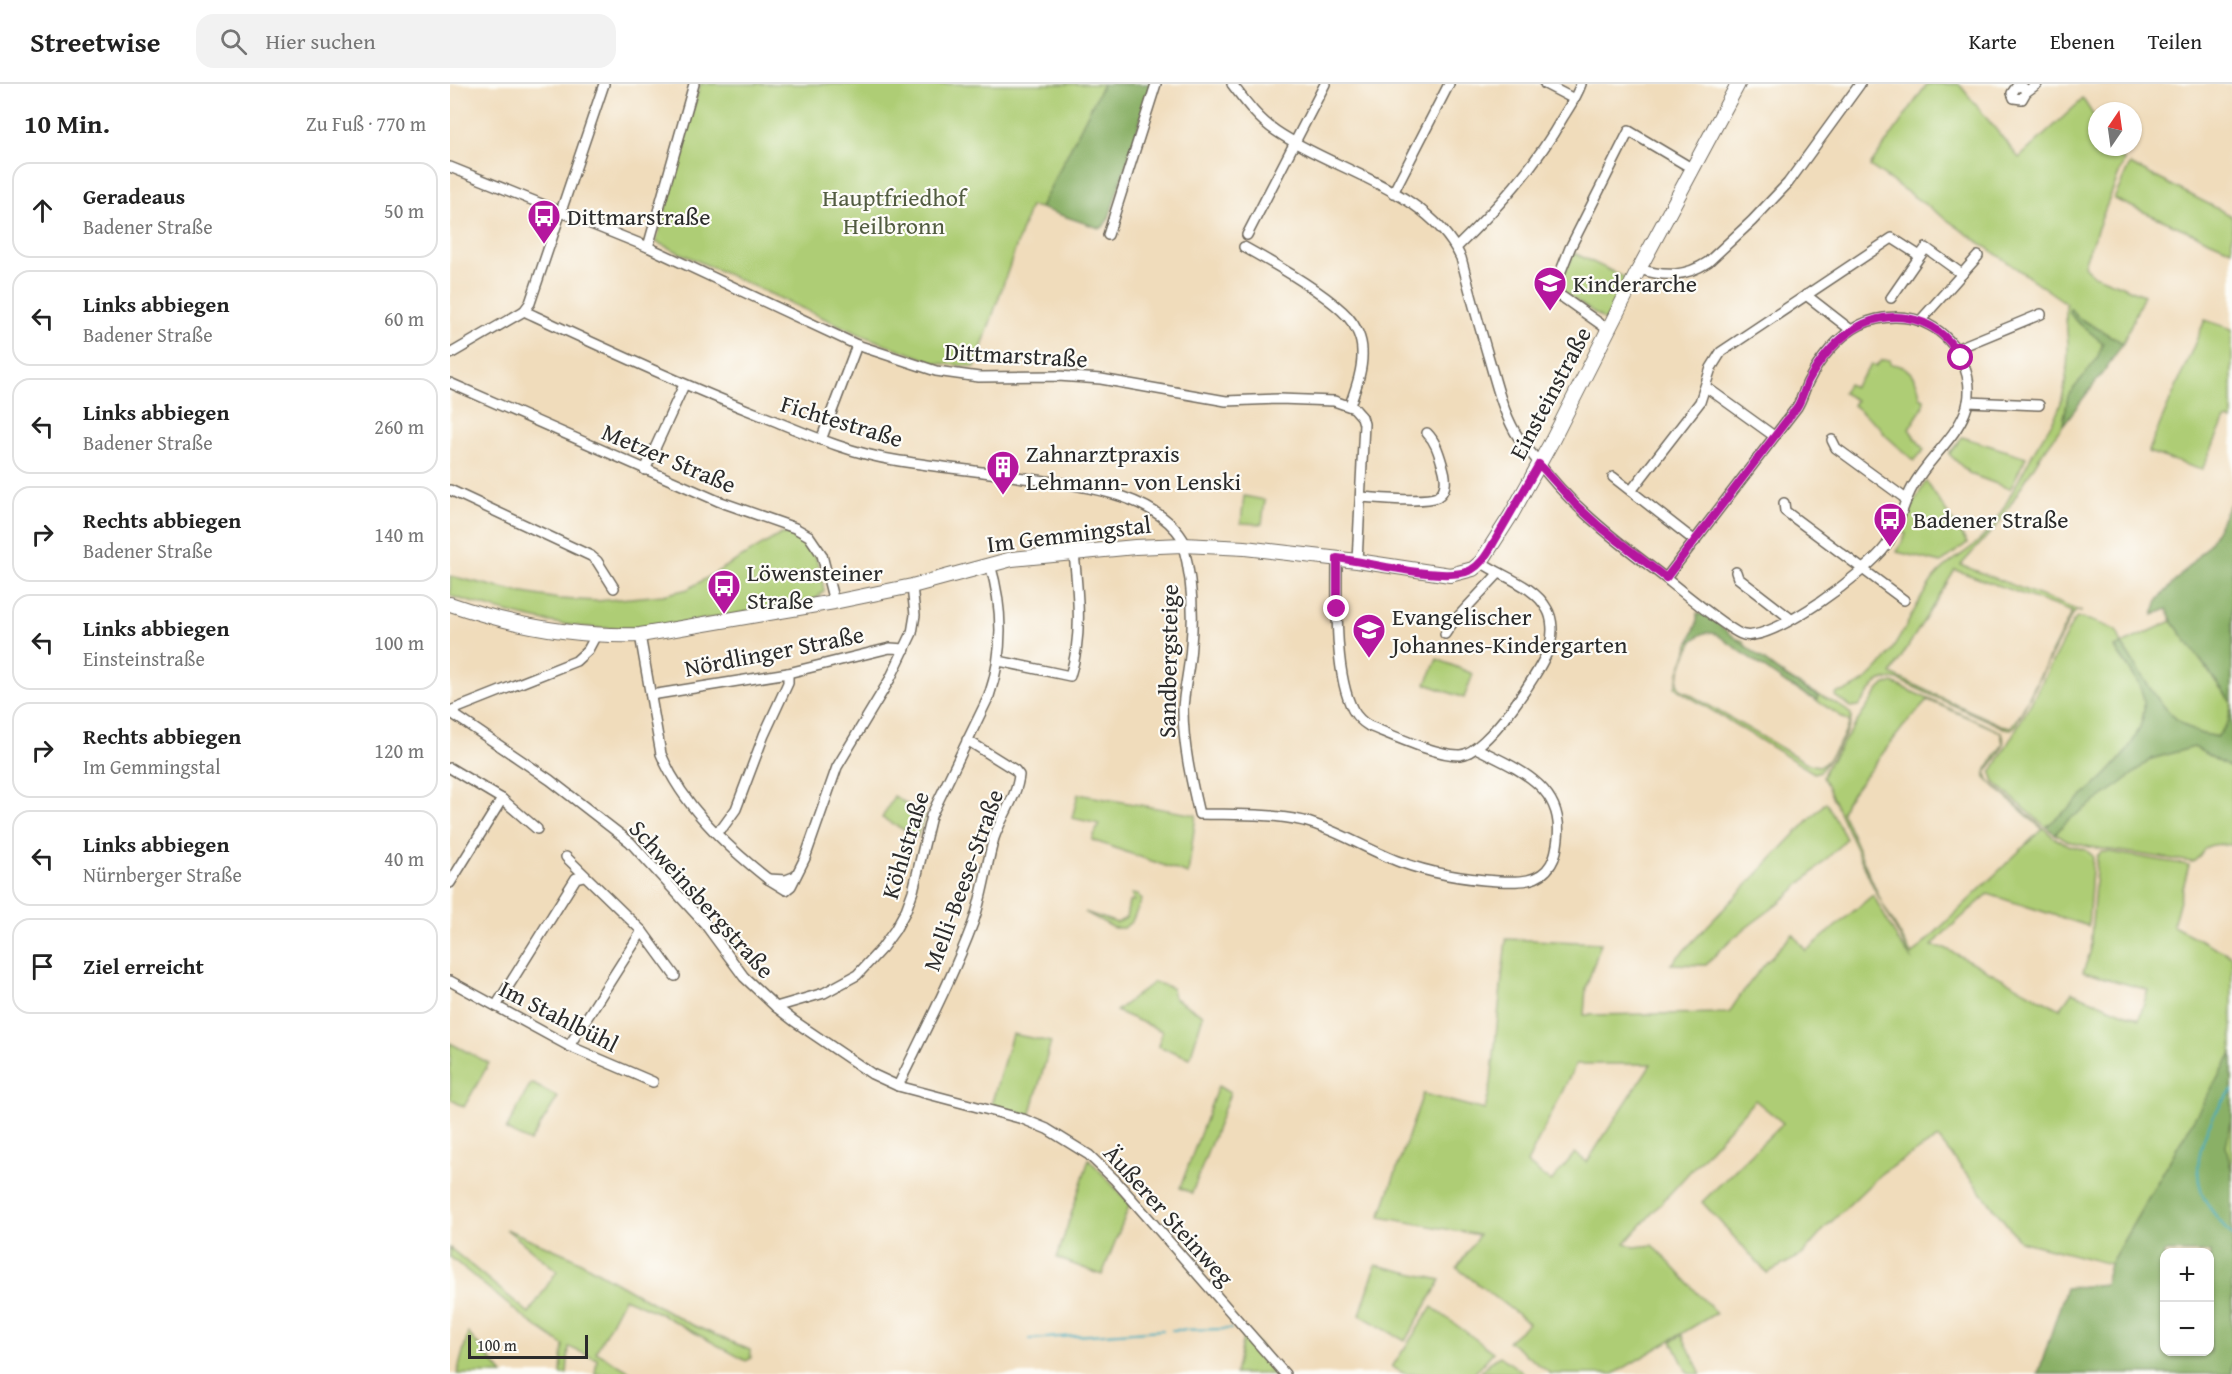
<!DOCTYPE html>
<html lang="de">
<meta charset="utf-8">
<style>
:root{--surface:#fff;--page:#f2f2f2;--text:#222;--muted:#767676;--line:#e0e0e0}
body{margin:0;font-family:"Gentium Book Plus",serif;background:var(--page);color:var(--text)}
.controls{position:absolute;right:18px;bottom:18px;display:grid;overflow:hidden;border-radius:12px;box-shadow:0 2px 4px #0004}
.controls button{width:54px;height:54px;display:grid;place-items:center;padding:0;border:0;border-bottom:2px solid var(--line);background:var(--surface);color:var(--text);font:30px sans-serif}
.compass{position:absolute;left:1638px;top:18px;width:54px;height:54px;border-radius:50%;background:var(--surface);box-shadow:0 2px 4px #0004;rotate:13deg}
.scale{position:absolute;left:18px;bottom:15px;width:120px;box-sizing:border-box;padding-left:6px;border:3px solid #2b2b2b;border-top:0;font-size:16px;line-height:21px;white-space:nowrap;color:#2b2b2b;-webkit-text-stroke:4px #fdfcf7;paint-order:stroke}
.stop{position:absolute;width:18px;height:18px;margin:-14px;border:4px solid #b5179e;border-radius:50%;background:#fff}
.stop.end{background:#b5179e;border-color:#fff;box-shadow:0 2px 6px #0008}
.list{margin:0;padding:0;list-style:none}
h2{display:flex;justify-content:space-between;align-items:center;height:78px;margin:0;padding:0 24px;font-size:26px}
h2 small{font-size:20px;font-weight:400;color:var(--muted)}
.list li{display:grid;grid-template-columns:39px 1fr auto;gap:18px;align-items:center;box-sizing:border-box;height:96px;margin:0 12px 12px;padding:0 12px;border:2px solid var(--line);border-radius:18px}
.list b{display:block;font-size:22px;white-space:nowrap}
.list p{margin:0;font-size:20px;white-space:nowrap;color:var(--muted)}
.list em{font-size:20px;font-style:normal;color:var(--muted)}
.icon{flex:none;width:33px;height:33px;fill:none;stroke:currentColor;stroke-width:2;stroke-linecap:round;stroke-linejoin:round}
.map{position:relative;flex:none;width:1782px;height:1290px;overflow:hidden}
header{display:flex;align-items:center;gap:36px;box-sizing:border-box;height:84px;padding:0 30px;background:var(--surface);border-bottom:2px solid var(--line)}
header strong{font-size:28px}
nav{display:flex;gap:33px;margin-inline-start:auto;font-size:21px}
.search{width:420px;height:54px;background:var(--page);display:flex;align-items:center;gap:15px;box-sizing:border-box;padding:0 21px;border-radius:18px;color:var(--muted);font-size:22px}
main{display:flex}
aside{flex:1;background:var(--surface)}
.map>svg:first-child{display:block}
</style>
<header>
<strong>Streetwise</strong>
<div class="search"><svg class="icon" aria-label="search" viewBox="0 0 24 24"><circle cx="10" cy="10" r="6"/><path d="M15 15l6 6"/></svg>Hier suchen</div>
<nav><a>Karte</a><a>Ebenen</a><a>Teilen</a></nav>
</header>
<main>
<aside>
<h2>10 Min.<small>Zu Fuß · 770 m</small></h2>
<ul class="list">
<li><svg class="icon" aria-label="ahead" viewBox="0 0 24 24"><path d="M12 20V5M6 11l6-6 6 6"/></svg><div><b>Geradeaus</b><p>Badener Straße</p></div><em>50 m</em></li>
<li><svg class="icon" aria-label="left" viewBox="0 0 24 24"><path d="M17 20v-9H6M10 6l-5 5 5 5"/></svg><div><b>Links abbiegen</b><p>Badener Straße</p></div><em>60 m</em></li>
<li><svg class="icon" aria-label="left" viewBox="0 0 24 24"><path d="M17 20v-9H6M10 6l-5 5 5 5"/></svg><div><b>Links abbiegen</b><p>Badener Straße</p></div><em>260 m</em></li>
<li><svg class="icon" aria-label="right" viewBox="0 0 24 24"><path d="M7 20v-9h11M14 6l5 5-5 5"/></svg><div><b>Rechts abbiegen</b><p>Badener Straße</p></div><em>140 m</em></li>
<li><svg class="icon" aria-label="left" viewBox="0 0 24 24"><path d="M17 20v-9H6M10 6l-5 5 5 5"/></svg><div><b>Links abbiegen</b><p>Einsteinstraße</p></div><em>100 m</em></li>
<li><svg class="icon" aria-label="right" viewBox="0 0 24 24"><path d="M7 20v-9h11M14 6l5 5-5 5"/></svg><div><b>Rechts abbiegen</b><p>Im Gemmingstal</p></div><em>120 m</em></li>
<li><svg class="icon" aria-label="left" viewBox="0 0 24 24"><path d="M17 20v-9H6M10 6l-5 5 5 5"/></svg><div><b>Links abbiegen</b><p>Nürnberger Straße</p></div><em>40 m</em></li>
<li><svg class="icon" aria-label="arrive" viewBox="0 0 24 24"><path d="M6 21V4h12l-3 4 3 4H6"/></svg><div><b>Ziel erreicht</b></div></li>
</ul>
</aside>
<div class="map">
<svg width="1782" height="1290" viewBox="0 0 1782 1290">
<rect width="100%" height="100%" fill="#fdfcf7"/>
<filter id="ink" filterUnits="userSpaceOnUse"><feTurbulence type="fractalNoise" baseFrequency=".0167" numOctaves="2"/><feDisplacementMap in="SourceGraphic" scale="12" xChannelSelector="R" yChannelSelector="G"/><feConvolveMatrix kernelMatrix="1 2 1 2 8 2 1 2 1" color-interpolation-filters="sRGB"/></filter>
<filter id="wash" filterUnits="userSpaceOnUse"><feTurbulence type="fractalNoise" baseFrequency=".008" numOctaves="4" result="noise"/><feDisplacementMap in="SourceGraphic" scale="24" xChannelSelector="R" yChannelSelector="G"/><feGaussianBlur stdDeviation="1.35" result="paint"/><feColorMatrix in="noise" values="0 0 0 0 0 0 0 0 0 0 0 0 0 0 0 0 0 1.4 0 .05"/><feComposite in="paint" operator="in"/></filter>
<g filter="url(#wash)">
<rect width="100%" height="100%" fill="#f0dcbb"/>
<g fill="#aecd75" stroke="#6c7c50" stroke-width="1.5" fill-rule="evenodd">
<polygon points="250,0 653,0 590,124 580,122 525,283 486,279 411,251 206,158"/>
<path d="M1477,0H1509L1569,74L1633,15L1647,37V63H1665L1674,77L1635,177L1634,182L1642,190L1694,211L1673,259L1627,233L1620,225L1625,236L1653,259L1647,275L1618,312L1613,341L1589,374L1549,439L1511,481L1632,528L1626,527L1621,533L1565,642L1561,645L1554,644L1448,596C1425,590 1422,609 1408,622L1400,623L1385,612L1387,609C1440,599 1456,531 1484,494C1497,477 1516,470 1530,456C1554,430 1565,401 1582,371C1590,356 1601,342 1608,327C1616,306 1618,282 1618,260C1617,246 1615,233 1616,219L1420,82ZM1505,486L1622,528L1572,627L1561,643L1550,641L1441,590Z"/>
<polygon points="1680,80 1782,132 1782,166 1664,115"/>
<polygon points="1124,169 1178,195 1156,237 1108,204"/>
<polygon points="1755,236 1782,245 1782,337 1778,335 1774,337 1752,386 1698,368"/>
<path d="M1432,276H1440V280C1460,281 1468,296 1470,313L1474,315L1473,323L1459,345L1474,366L1464,377L1434,350L1430,343L1403,321L1406,316L1393,309L1398,300L1404,303L1422,280L1425,282Z"/>
<polygon points="1512,353 1576,373 1560,405 1520,390 1499,370"/>
<polygon points="1476,397 1517,459 1491,479 1447,468 1456,450 1452,448 1466,415"/>
<polygon points="794,412 815,416 812,440 791,439"/>
<path d="M331,450C335,450 342,449 346,451C366,461 371,487 374,507L364,517C296,527 216,547 147,544C97,541 48,526 0,512V492L68,508L109,515L147,517L213,511L238,505Z"/>
<path d="M1627,534C1635,534 1659,542 1666,547C1669,550 1670,556 1672,560L1722,537L1782,620L1778,639L1768,653C1762,651 1755,651 1749,649C1716,638 1691,589 1672,561L1665,564C1673,577 1684,590 1690,603C1713,656 1630,714 1596,743L1544,698L1541,689L1581,619L1623,538Z"/>
<path d="M1282,553L1294,557L1295,562C1316,578 1337,595 1361,607C1375,614 1390,620 1401,630C1404,645 1379,675 1370,687L1364,689L1230,607L1225,603L1240,557H1243C1237,570 1224,590 1229,604L1357,679C1362,681 1368,683 1372,681C1380,677 1397,647 1400,638L1367,617L1368,612L1335,593Z"/>
<polygon points="987,575 1023,590 1014,614 976,600"/>
<path d="M1443,599L1551,648C1560,662 1543,677 1536,689L1538,696L1606,755L1621,762L1636,766L1643,772L1638,842L1538,810L1494,849L1482,862L1495,864L1610,925L1622,908L1689,935L1698,906L1633,888L1640,869L1647,772L1651,768H1659L1739,781L1723,842L1782,872V1290L1760,1268V1168L1735,1050L1660,1180L1570,1157L1488,1054L1433,1088L1377,1142L1352,1171L1317,1189L1252,1118L1333,1039L1305,1016L1175,1159L1184,1163L1203,1161L1266,1229L1164,1290H1101L1058,1257L1079,1239L1007,1184L1029,1151L930,1133L973,1010L1035,1026L1041,1000L1056,855L1151,859L1136,904L1134,931L1279,929C1297,899 1318,875 1343,850L1356,867L1423,811L1449,858L1462,876L1424,804L1373,693L1376,684L1428,607L1435,600ZM1478,616L1551,648L1553,660L1537,685L1535,694L1592,745L1462,871L1431,817L1392,728L1396,717L1453,643ZM1126,980H1201L1137,1078L1125,1069L1101,1098L1077,1079Z"/>
<path d="M1744,663L1770,678L1782,668V761C1774,760 1764,759 1757,763C1751,767 1750,774 1743,778L1640,763L1617,757L1605,750L1617,737L1673,698L1701,675Z"/>
<polygon points="628,710 746,731 738,790 642,756 649,740 622,734"/>
<polygon points="444,712 475,731 467,753 432,734"/>
<path d="M1376,718L1396,755C1373,779 1343,809 1316,829C1294,845 1274,860 1256,881L1221,880Z"/>
<polygon points="681,810 688,811 692,816 682,837 674,844 664,844 635,828 667,839 676,834 679,818 684,817"/>
<polygon points="704,898 722,904 724,914 753,931 740,974 708,962 712,947 666,927"/>
<polygon points="562,950 601,958 580,1032 541,1021"/>
<polygon points="0,959 39,979 14,1023 0,1015"/>
<polygon points="81,999 108,1013 80,1058 56,1046"/>
<polygon points="768,1002 780,1009 742,1109 730,1104"/>
<polygon points="639,1075 680,1120 652,1191 607,1174"/>
<polygon points="56,1145 122,1173 238,1239 300,1266 301,1274 296,1277 207,1228 174,1214 146,1268 184,1290 145,1290 147,1275 119,1263 117,1290 111,1290 113,1261 77,1236 0,1173 0,1164 79,1229 107,1187"/>
<polygon points="926,1181 991,1196 955,1257 910,1231"/>
<polygon points="982,1223 1043,1268 1024,1290 955,1290 942,1283"/>
<polygon points="795,1245 832,1290 785,1290"/>
<polygon points="18,1249 53,1290 7,1290"/>
<polygon points="1232,1251 1251,1290 1238,1290 1222,1257"/>
<polygon points="1050,1272 1075,1290 1031,1288 1039,1279"/>
</g>
<g fill="#8ab066" stroke="#5a6e48" stroke-width="1.5" fill-rule="evenodd">
<polygon points="653,0 702,0 659,134 653,143 649,144 590,124"/>
<polygon points="1620,224 1627,233 1673,259 1657,283 1613,341 1618,312 1647,275 1653,259 1625,236 1619,228"/>
<path d="M1782,416V685L1744,663L1701,675L1673,698L1617,737L1605,750L1596,743C1629,714 1714,655 1690,603C1684,589 1673,576 1665,564L1672,561C1691,589 1715,637 1749,649C1755,651 1761,651 1767,653L1778,639L1782,619L1722,537L1717,525L1703,531L1708,516L1759,460Z"/>
<path d="M1247,529L1251,531L1254,529L1335,593L1368,612L1367,617L1337,600L1266,550C1255,546 1251,550 1243,557H1240L1247,538Z"/>
<path d="M1782,969V1035L1776,1062L1782,1089V1290H1588L1616,1204L1655,1200L1660,1180ZM1714,1168H1760V1268H1714Z"/>
</g>
<g fill="none" stroke-linecap="round" stroke-linejoin="round">
<g stroke="#41adbf" stroke-width="2">
<path d="M1782,1006C1758,1033 1738,1079 1754,1114C1761,1129 1773,1139 1782,1152"/>
<polyline points="722,1246 781,1245"/>
<polyline points="580,1255 713,1246"/>
</g>
</g>
</g>
<g filter="url(#ink)">
<g fill="none" stroke-linecap="round" stroke-linejoin="round">
<g stroke="#70695d" stroke-width="12">
<g id="street">
<path d="M782,0C795,17 808,35 826,47C884,87 979,105 1011,174C1020,208 1029,241 1039,275C1046,299 1052,325 1065,348C1070,357 1078,365 1085,374C1118,419 1161,453 1205,486C1221,498 1281,549 1294,551C1325,557 1418,487 1436,462C1449,443 1452,421 1463,402C1487,360 1538,333 1512,277C1506,262 1493,248 1479,241C1459,230 1430,231 1410,241C1388,252 1369,276 1358,298C1354,306 1352,315 1347,323L1216,494"/>
<polyline points="1095,0 1124,15"/>
<polyline points="1576,8 1573,3 1567,2 1562,9 1564,14 1572,15 1576,8 1587,0"/>
<polyline points="0,83 198,163 407,261 486,287 529,293 608,292 651,295 776,317 829,315 884,317 904,324 912,333 914,340 907,477"/>
<polyline points="943,109 999,0"/>
<polyline points="658,151 706,0"/>
<polyline points="797,151 875,0"/>
<polyline points="198,163 244,0"/>
<path d="M794,163C823,179 877,210 898,233C906,242 912,255 912,267C913,285 906,304 900,321"/>
<path d="M1007,163C1047,124 1085,83 1113,33C1120,22 1127,12 1131,0"/>
<path d="M1189,185C1215,193 1235,193 1258,178L1302,137L1338,99L1410,0"/>
<polyline points="1356,211 1401,246"/>
<polyline points="1441,214 1470,172"/>
<path d="M74,227C154,264 233,301 315,333C357,350 399,369 444,376C487,383 531,387 574,394C625,401 710,408 736,461"/>
<polyline points="1470,237 1528,172"/>
<polyline points="1159,246 1108,210 1107,197 1120,164 1179,47 1243,85"/>
<polyline points="1506,265 1591,230"/>
<polyline points="0,270 74,227 80,219 154,0"/>
<polyline points="0,299 268,417 345,444 359,452 372,471 384,518"/>
<polyline points="1256,303 1324,352"/>
<polyline points="1518,318 1589,321"/>
<polyline points="371,356 407,261"/>
<polyline points="1382,356 1386,364 1456,415"/>
<polyline points="195,386 234,301"/>
<polyline points="1163,393 1245,457"/>
<polyline points="0,406 141,472 147,477 164,504"/>
<polyline points="1181,407 1250,318 1261,284 1271,268 1442,154 1470,172 1476,164 1512,190"/>
<path d="M911,413C927,414 974,419 987,413C998,406 996,393 993,383C989,370 986,358 977,349"/>
<polyline points="1334,419 1335,427 1454,516"/>
<path d="M733,461C742,494 744,527 741,561C740,583 734,604 733,625C733,661 741,696 749,730C783,731 820,729 854,737C888,746 917,766 950,778C983,790 1014,795 1048,797C1068,798 1090,799 1101,780C1106,772 1107,763 1108,754C1114,701 1065,684 1026,664"/>
<path d="M887,474C887,514 884,591 903,626C907,633 912,638 919,642C942,651 987,672 1010,671C1036,670 1093,585 1100,561C1103,550 1103,535 1097,525C1084,501 1052,493 1031,478"/>
<polyline points="1286,488 1288,494 1341,535"/>
<polyline points="995,550 1003,538 1048,490"/>
<path d="M190,551L211,670C233,722 275,761 318,795"/>
<path d="M549,577L620,592C633,552 628,510 624,469"/>
<polyline points="201,611 338,589 440,564 455,565"/>
<polyline points="0,627 126,577 138,566 146,551"/>
<polyline points="0,628 100,696 180,758 255,840 294,893 326,923 344,937 422,990 448,1002 573,1035 597,1045 639,1071 665,1096 835,1290"/>
<polyline points="0,684 52,715 87,745"/>
<polyline points="265,748 273,743 286,725 314,651 338,599 338,589"/>
<polyline points="116,773 192,847 225,892"/>
<polyline points="346,792 341,802 336,806 318,795 336,796 346,792 355,774 387,683 440,595 462,549 465,531 462,502"/>
<polyline points="0,799 52,715"/>
<polyline points="0,897 119,962 203,998"/>
<polyline points="46,922 126,794 134,792"/>
<path d="M326,923L374,909L407,891L432,864L445,846L456,826L463,807L481,732L539,612C554,568 553,524 540,480"/>
<polyline points="119,962 192,847"/>
<path d="M448,1002C474,948 502,895 523,839C533,811 536,782 544,754C551,733 567,713 569,691L565,686L517,656"/>
</g>
</g>
<g stroke="#70695d" stroke-width="16">
<path id="secondary" d="M0,520C61,541 125,553 190,551L384,518L462,502L562,475L685,463L733,461L795,464L907,477L1000,491L1023,485L1031,478L1061,431L1103,355L1189,185L1288,0"/>
</g>
<use href="#street" stroke="#fff" stroke-width="9"/>
<use href="#secondary" stroke="#fff" stroke-width="14"/>
</g>
</g>
<g fill="none" stroke-linecap="round" stroke-linejoin="round" filter="url(#ink)">
<path stroke="#b5179e" stroke-width="8" d="M887,525V474C919,478 995,499 1021,486C1030,481 1035,473 1040,465L1089,380L1125,420L1149,442L1216,494L1347,323C1352,315 1354,306 1358,297C1379,260 1412,227 1457,234C1482,238 1499,253 1511,274"/>
</g>
<defs>
<g id="bus-pin" transform="scale(1.725)"><path d="M0 17L-7.5 6A9.5 9.5 0 1 1 7.5 6Z" fill="#b5179e" stroke="#fdfcf7"/><path d="M-5-6H5V4H4V6H2V4H-2V6H-4V4H-5ZM-3.5-4V0h7V-4ZM-3.5 1.2v1.5H-2V1.2ZM2 1.2v1.5H3.5V1.2Z" fill="#fff"/></g>
<g id="school-pin" transform="scale(1.725)"><path d="M0 17L-7.5 6A9.5 9.5 0 1 1 7.5 6Z" fill="#b5179e" stroke="#fdfcf7"/><path d="M0-5L7-2L0 1L-7-2ZM-4 1L0 2.5L4 1V4Q0 6-4 4Z" fill="#fff"/></g>
<g id="building-pin" transform="scale(1.725)"><path d="M0 17L-7.5 6A9.5 9.5 0 1 1 7.5 6Z" fill="#b5179e" stroke="#fdfcf7"/><path d="M-4-6H4V6H1V3H-1V6H-4ZM-2.5-4.3h1.7v1.8h-1.7ZM.8-4.3h1.7v1.8H.8ZM-2.5-1h1.7V.8h-1.7ZM.8-1h1.7V.8H.8Z" fill="#fff"/></g>
</defs>
<g fill-rule="evenodd">
<use href="#bus-pin" x="94" y="132"/>
<use href="#school-pin" x="1100" y="199"/>
<use href="#building-pin" x="553" y="383"/>
<use href="#bus-pin" x="1440" y="435"/>
<use href="#bus-pin" x="274" y="502"/>
<use href="#school-pin" x="919" y="546"/>
</g>
<g text-anchor="middle" dominant-baseline="central" stroke-width="4.5" stroke-linejoin="round" paint-order="stroke">
<g font-size="24" fill="#525c41" stroke="#fdfcf7">
<text x="444" y="113">Hauptfriedhof<tspan x="444" dy="28">Heilbronn</tspan></text>
</g>
<g font-size="24" fill="#2b2b2b" stroke="#fdfcf7" text-anchor="start">
<text x="117" y="132">Dittmarstraße</text>
<text x="1123" y="199">Kinderarche</text>
<text x="576" y="369">Zahnarztpraxis<tspan x="576" dy="28">Lehmann- von Lenski</tspan></text>
<text x="1463" y="435">Badener Straße</text>
<text x="297" y="488">Löwensteiner<tspan x="297" dy="28">Straße</tspan></text>
<text x="942" y="532">Evangelischer<tspan x="942" dy="28">Johannes-Kindergarten</tspan></text>
</g>
<g font-size="24" fill="#2b2b2b" stroke="#fdfcf7">
<text transform="translate(566 271) rotate(3)">Dittmarstraße</text>
<text transform="translate(1100 309) rotate(-62)">Einsteinstraße</text>
<text transform="translate(392 337) rotate(17)">Fichtestraße</text>
<text transform="translate(219 374) rotate(23)">Metzer Straße</text>
<text transform="translate(619 450) rotate(-7)">Im Gemmingstal</text>
<text transform="translate(324 567) rotate(-11)">Nördlinger Straße</text>
<text transform="translate(718 577) rotate(-89)">Sandbergsteige</text>
<text transform="translate(455 761) rotate(-73)">Köhlstraße</text>
<text transform="translate(513 796) rotate(-70)">Melli-Beese-Straße</text>
<text transform="translate(252 815) rotate(48)">Schweinsbergstraße</text>
<text transform="translate(109 932) rotate(27)">Im Stahlbühl</text>
<text transform="translate(719 1131) rotate(48)">Äußerer Steinweg</text>
</g>
</g>
</svg>
<div class="controls">
<button>+</button>
<button>−</button>
</div>
<svg class="compass" viewBox="-18 -18 36 36"><path d="M0-13l5 13h-10z" fill="#e53935"/><path d="M0 13l5-13h-10z" fill="#767676"/></svg>
<div class="scale">100 m</div>
<div class="stop" style="left:1511px;top:274px"></div>
<div class="stop end" style="left:887px;top:525px"></div>
</div>
</main>
